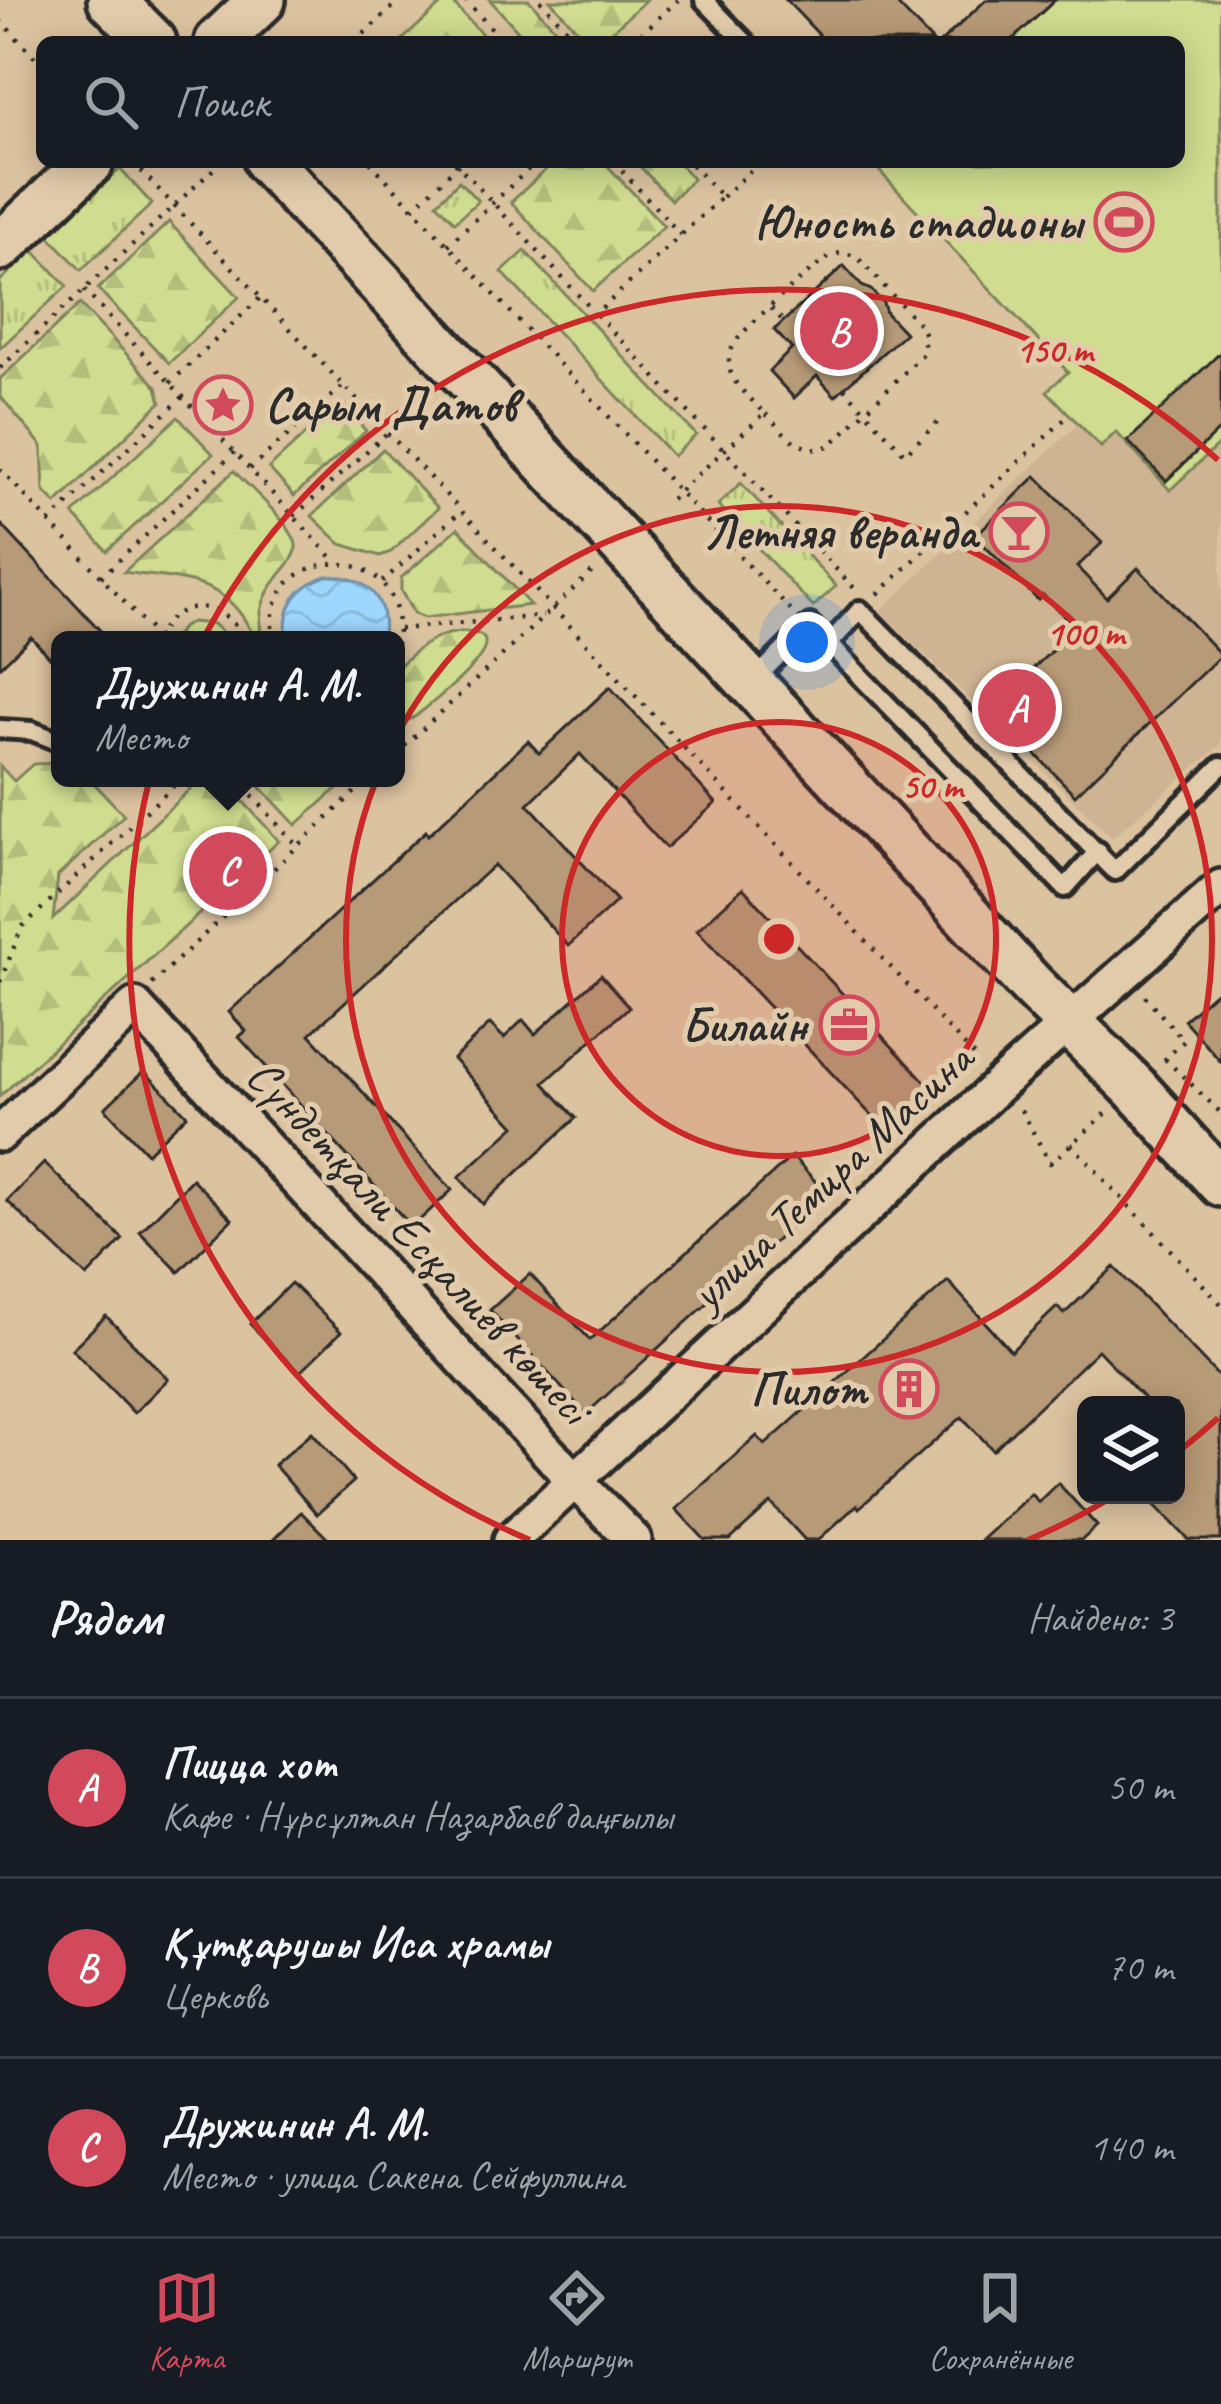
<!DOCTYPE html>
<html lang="ru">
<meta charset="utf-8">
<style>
:root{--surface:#171b24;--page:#242831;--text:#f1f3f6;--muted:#9ea1a6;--line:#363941;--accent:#d1495b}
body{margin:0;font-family:Caveat,sans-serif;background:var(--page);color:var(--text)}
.controls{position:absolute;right:36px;bottom:36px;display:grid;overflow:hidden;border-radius:18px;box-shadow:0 6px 30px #0003}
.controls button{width:108px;height:108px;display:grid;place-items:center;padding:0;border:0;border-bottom:3px solid var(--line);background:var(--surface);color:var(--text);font:60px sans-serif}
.you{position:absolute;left:807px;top:642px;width:42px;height:42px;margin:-30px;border:9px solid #fff;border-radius:50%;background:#1a73e8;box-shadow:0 0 0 18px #1a73e833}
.badge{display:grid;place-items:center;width:78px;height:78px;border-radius:50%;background:var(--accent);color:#fff;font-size:39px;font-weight:700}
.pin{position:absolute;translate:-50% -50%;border:6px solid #fff;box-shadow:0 3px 12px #0006}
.popup{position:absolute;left:51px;top:631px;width:354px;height:156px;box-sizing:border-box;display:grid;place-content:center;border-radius:18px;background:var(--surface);filter:drop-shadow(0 3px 9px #0005);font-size:39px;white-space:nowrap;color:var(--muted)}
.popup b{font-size:45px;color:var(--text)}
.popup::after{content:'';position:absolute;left:50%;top:100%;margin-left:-24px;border:24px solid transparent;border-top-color:var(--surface)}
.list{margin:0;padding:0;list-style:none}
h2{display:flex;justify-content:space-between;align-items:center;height:156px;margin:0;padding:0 48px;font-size:51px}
h2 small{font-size:39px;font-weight:400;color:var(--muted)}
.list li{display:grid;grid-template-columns:78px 1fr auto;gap:36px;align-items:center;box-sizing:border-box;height:180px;padding:0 48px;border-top:3px solid var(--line)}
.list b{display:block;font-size:45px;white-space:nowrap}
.list p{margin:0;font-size:39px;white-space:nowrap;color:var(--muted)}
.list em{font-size:39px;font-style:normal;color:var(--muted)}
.icon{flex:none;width:66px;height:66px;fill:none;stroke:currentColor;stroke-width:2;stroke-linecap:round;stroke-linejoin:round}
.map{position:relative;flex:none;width:1221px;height:1540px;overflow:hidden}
.search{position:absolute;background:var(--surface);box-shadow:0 6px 30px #0003;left:36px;right:36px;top:36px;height:132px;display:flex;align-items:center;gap:30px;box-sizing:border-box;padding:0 42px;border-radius:18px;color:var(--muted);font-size:45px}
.sheet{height:696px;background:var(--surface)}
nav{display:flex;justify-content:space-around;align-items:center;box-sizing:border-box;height:168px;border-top:3px solid var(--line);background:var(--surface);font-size:33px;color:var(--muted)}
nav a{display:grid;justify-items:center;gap:6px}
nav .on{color:var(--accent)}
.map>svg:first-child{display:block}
</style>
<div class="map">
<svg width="1221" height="1540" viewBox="0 0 1221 1540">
<defs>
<pattern id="grass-tufts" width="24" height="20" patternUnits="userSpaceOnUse" patternTransform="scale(3)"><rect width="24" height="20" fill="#d0dc8f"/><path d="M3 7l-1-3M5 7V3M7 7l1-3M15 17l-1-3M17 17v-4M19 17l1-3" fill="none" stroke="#b3bd7c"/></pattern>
<pattern id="forest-firs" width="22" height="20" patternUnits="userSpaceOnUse" patternTransform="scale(3)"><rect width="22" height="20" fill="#d0dc8f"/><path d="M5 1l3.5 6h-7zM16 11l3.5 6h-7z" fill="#b3bd7c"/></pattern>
<pattern id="water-waves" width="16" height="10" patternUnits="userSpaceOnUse" patternTransform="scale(3)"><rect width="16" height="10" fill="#9ed7fe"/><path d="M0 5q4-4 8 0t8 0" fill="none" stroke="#88b9da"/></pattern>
</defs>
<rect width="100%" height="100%" fill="#dcc3a0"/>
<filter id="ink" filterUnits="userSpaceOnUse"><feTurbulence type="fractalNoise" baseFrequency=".00833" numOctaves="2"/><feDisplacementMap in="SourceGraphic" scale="24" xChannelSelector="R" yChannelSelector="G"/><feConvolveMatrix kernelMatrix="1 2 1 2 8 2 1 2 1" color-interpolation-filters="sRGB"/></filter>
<g filter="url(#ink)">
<polygon fill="#ceb492" points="1221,0 1221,745 1112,838 880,611 1097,406 871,162 1179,162 1179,42"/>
<g fill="url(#grass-tufts)" stroke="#7e845d" stroke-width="3">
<polygon points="120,169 152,204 81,270 49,236"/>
<polygon points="459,181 478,201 455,222 437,203"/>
<polygon points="33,250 67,286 0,348 0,281"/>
<polygon points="525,251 696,435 673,456 502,272"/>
<polygon points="741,483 836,586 813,607 718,505"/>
<polygon points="192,622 213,624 230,640 171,640 183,627"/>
</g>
<g fill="url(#forest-firs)" stroke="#7e845d" stroke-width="3">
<polygon points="446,0 450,0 489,42 400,42"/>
<polygon points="490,0 529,0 567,42 528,42"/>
<polygon points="550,0 646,0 600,42 588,42"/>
<polygon points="554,162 604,162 664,226 593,291 511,202"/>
<polygon points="636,162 678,162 693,179 671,200"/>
<polygon points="169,222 239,297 169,363 98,289"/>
<polygon points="80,304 157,387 161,402 56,504 44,491 42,446 0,396 0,379"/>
<polygon points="341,402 366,431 294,496 269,468"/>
<polygon points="178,417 213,454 107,551 73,514"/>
<polygon points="383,449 438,508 391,552 380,556 341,544 312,516"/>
<path d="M234,471C248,486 293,525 296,545C299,568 250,584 262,640H255C229,576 183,581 124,572Z"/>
<polygon points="458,528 530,605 424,618 414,614 401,591 401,578"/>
<path d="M460,632C531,630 431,703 416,716L409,720L396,721V669C415,650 432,635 460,632Z"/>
<polygon points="60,763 60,778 89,778 124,815 58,876 53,919 202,778 222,778 279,841 0,1096 0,766 14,781 33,764"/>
<polygon points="252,778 349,778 296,825"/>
</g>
<polygon fill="#d0dc8f" stroke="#7e845d" stroke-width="3" points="986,0 1221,0 1221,442 1170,490 1116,432 1101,447 1047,391 1068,372 871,162 1179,162 1179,42 941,42"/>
<path fill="url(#water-waves)" stroke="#7092aa" stroke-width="3" d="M326,576C367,575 390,599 382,640H287C282,608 296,587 326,576Z"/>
<g fill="#b79a77" stroke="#2b2b2b" stroke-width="3">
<polygon points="786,0 893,0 933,42 826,42"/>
<polygon points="986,0 1055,0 1010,42 941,42"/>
<polygon points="844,266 862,286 871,290 883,303 886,313 905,333 835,396 817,376 794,398 769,371 792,349 774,330"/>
<polygon points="1221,352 1221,428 1166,481 1128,441"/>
<polygon points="1036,476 1102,543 1077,567 1107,598 1138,568 1221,655 1075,795 991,708 1076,628 1043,595 1038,600 975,536"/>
<polygon points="0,523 109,640 60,640 60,668 31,637 0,667"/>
<polygon points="610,687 716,803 666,848 580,754 528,804 617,901 568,946 494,865 310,1034 452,1190 412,1227 239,1037 246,1031 229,1012 426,831 428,835 528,741 539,753"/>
<polygon points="743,888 933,1090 888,1133 697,930"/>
<polygon points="601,975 629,1007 544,1083 576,1118 483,1204 459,1177 515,1126 453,1059 490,1024 504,1038 523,1020 535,1034"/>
<polygon points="1221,987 1221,1062 1184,1020"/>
<polygon points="144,1071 187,1115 147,1153 105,1108"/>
<polygon points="792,1156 827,1194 586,1414 490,1310 530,1274 590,1340"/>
<polygon points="44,1163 123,1239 87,1277 7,1201"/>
<polygon points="192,1179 232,1219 179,1272 140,1232"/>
<polygon points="1114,1267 1221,1379 1221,1540 1189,1540 1145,1495 1176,1495 1176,1405 1150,1405 1098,1350 993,1450 962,1417 859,1508 857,1505 818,1540 805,1540 771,1503 730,1540 705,1540 676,1509 757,1436 765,1445 948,1281 1011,1351 1057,1307 1064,1314"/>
<polygon points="291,1283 341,1332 299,1373 250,1324"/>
<polygon points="106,1316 168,1379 134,1413 72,1349"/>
<polygon points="312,1432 354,1481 317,1514 274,1465"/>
<polygon points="1058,1483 1097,1526 1082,1540 981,1540 1031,1494 1038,1502"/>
<polygon points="301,1512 329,1540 273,1540"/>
</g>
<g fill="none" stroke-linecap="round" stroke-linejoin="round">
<g stroke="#2b2b2b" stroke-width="26">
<g id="lane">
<polyline points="704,0 745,42"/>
<polyline points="829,644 860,610 1115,871 1221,766"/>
<polyline points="751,683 810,624 1065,888 1098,851"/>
<polyline points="0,729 32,731 60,742"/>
</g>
</g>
<g stroke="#2b2b2b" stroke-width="42">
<g id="street">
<polyline points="0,1134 135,1006 574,1480 634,1540"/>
<polyline points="511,1540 1000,1084 1221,887"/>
</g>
</g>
<g stroke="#2b2b2b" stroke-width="54">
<g id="secondary">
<polyline points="111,0 153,42"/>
<polyline points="218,42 262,0"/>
<polyline points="268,162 1032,986 1134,1087 1221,1183"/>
<polyline points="0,247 90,162"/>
</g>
</g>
<g stroke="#2b2b2b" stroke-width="4.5" stroke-dasharray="3 9" stroke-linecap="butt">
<polyline points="465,0 504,42"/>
<polyline points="540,0 579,42"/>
<polyline points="0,20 42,65"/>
<polyline points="355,42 400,0"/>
<polyline points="632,42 678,0"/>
<polyline points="133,162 980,1062"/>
<polyline points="370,162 793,613"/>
<polyline points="455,162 594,312"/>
<polyline points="614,162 681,235 596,314 856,590"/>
<polyline points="722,197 760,162"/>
<polyline points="413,208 461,162"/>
<polyline points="682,234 722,197 689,162"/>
<polyline points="448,245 536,162"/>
<polyline points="84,290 336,562"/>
<polyline points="771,308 783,321"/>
<polyline points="0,368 221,162"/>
<polyline points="170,383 260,298"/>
<polyline points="844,388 905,454 942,418"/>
<polyline points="0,469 157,637"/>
<polyline points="250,469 343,386"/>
<path d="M671,499L765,413C751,398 727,382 729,360C729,352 735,342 740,336C753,321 816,263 832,256C842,251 848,253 858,258L920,325L925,335L923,354L831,445C800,457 785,433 765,413"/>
<polyline points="294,516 387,433"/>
<polyline points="49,522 183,397"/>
<polyline points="101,577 235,452"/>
<polyline points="382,582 461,511"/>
<polyline points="878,594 1068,416"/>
<polyline points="399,629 543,616"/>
<path d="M156,640C175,596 224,597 244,640"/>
<path d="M273,640C258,538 417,536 396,647"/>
<polyline points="396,754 594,570"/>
<polyline points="236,778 297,845"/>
<polyline points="0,982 22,927 182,778"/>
<polyline points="152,984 370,778"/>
<polyline points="1145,996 1184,1041 1161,1063"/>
<polyline points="1165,1059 1221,1113"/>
<polyline points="1021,1110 1050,1163 1108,1112"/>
<polyline points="1071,1144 1221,1304"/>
</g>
<use href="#lane" stroke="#e1cbab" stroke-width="16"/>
<use href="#street" stroke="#e1cbab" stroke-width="33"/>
<use href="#secondary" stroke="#e1cbab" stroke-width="45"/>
</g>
</g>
<circle cx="779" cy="939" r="217" fill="#cd2828" fill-opacity=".12"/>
<g fill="none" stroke="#cd2828" stroke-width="6">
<circle cx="779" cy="939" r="217"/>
<circle cx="779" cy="939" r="433"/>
<path d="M1218 1418A650 650 0 0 1 1179 1451M1114 1496A650 650 0 0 1 1028 1540M530 1540A650 650 0 1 1 1218 460"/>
</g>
<defs>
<g id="stadium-ring" transform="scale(3)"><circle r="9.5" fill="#e1cbab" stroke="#d1495b" stroke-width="1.5"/><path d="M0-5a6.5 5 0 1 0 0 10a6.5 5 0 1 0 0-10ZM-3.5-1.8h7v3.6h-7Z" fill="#d1495b"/></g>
<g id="sight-ring" transform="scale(3)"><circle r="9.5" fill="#e1cbab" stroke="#d1495b" stroke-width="1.5"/><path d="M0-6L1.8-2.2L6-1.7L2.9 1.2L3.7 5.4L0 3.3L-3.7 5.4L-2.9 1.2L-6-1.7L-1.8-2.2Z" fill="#d1495b"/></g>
<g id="bar-ring" transform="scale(3)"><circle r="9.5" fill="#e1cbab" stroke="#d1495b" stroke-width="1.5"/><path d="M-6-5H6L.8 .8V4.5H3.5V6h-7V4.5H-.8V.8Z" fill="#d1495b"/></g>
<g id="office-ring" transform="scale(3)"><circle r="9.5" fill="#e1cbab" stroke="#d1495b" stroke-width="1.5"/><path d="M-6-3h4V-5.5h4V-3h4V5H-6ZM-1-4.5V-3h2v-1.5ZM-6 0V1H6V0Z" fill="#d1495b"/></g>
<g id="building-ring" transform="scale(3)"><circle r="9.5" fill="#e1cbab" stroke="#d1495b" stroke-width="1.5"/><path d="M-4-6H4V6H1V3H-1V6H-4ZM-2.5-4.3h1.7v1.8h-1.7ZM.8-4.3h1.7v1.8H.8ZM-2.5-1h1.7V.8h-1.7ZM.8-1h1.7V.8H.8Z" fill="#d1495b"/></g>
</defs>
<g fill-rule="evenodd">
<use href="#stadium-ring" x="1124" y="222"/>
<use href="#sight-ring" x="223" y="405"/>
<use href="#bar-ring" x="1019" y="532"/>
<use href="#office-ring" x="849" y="1025"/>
<use href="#building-ring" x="909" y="1389"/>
</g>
<g text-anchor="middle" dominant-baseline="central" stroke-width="10" stroke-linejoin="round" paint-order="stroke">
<g font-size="48" font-weight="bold" fill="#2b2b2b" stroke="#e1cbab" text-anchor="end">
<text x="1082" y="222">Юность стадионы</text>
<text x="265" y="405" text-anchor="start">Сарым Датов</text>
<text x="977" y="532">Летняя веранда</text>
<text x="807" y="1025">Билайн</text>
<text x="867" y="1389">Пилот</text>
</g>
<g font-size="48" fill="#2b2b2b" stroke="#e1cbab">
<text transform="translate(831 1176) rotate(-43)">улица Темира Масина</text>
<text transform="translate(419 1241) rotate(47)">Сүндетқали Есқалиев көшесі</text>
</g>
</g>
<circle cx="779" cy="939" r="18" fill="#cd2828" stroke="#e1cbab" stroke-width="6"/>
<g font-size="36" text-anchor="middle" font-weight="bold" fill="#cd2828" stroke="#e1cbab" stroke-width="10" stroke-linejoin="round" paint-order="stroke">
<text x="1054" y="362">150 m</text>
<text x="1085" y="645">100 m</text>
<text x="932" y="798">50 m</text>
</g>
</svg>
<div class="controls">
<button><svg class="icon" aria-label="layers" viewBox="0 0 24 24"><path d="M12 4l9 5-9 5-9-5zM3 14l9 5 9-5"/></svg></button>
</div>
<div class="you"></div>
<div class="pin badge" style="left:1017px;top:708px">A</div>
<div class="pin badge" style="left:839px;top:331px">B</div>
<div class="pin badge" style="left:228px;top:871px">C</div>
<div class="popup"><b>Дружинин А. М.</b>Место</div>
<div class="search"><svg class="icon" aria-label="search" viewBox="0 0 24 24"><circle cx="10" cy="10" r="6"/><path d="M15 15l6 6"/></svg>Поиск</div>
</div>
<section class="sheet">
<h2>Рядом<small>Найдено: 3</small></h2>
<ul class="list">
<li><span class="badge">A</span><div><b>Пицца хот</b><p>Кафе · Нұрсұлтан Назарбаев даңғылы</p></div><em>50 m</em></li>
<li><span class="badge">B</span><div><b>Құтқарушы Иса храмы</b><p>Церковь</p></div><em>70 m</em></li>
<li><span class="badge">C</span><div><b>Дружинин А. М.</b><p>Место · улица Сакена Сейфуллина</p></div><em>140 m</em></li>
</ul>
</section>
<nav>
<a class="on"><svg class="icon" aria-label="map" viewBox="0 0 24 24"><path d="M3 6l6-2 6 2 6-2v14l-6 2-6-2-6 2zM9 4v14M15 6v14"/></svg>Карта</a>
<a><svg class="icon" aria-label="directions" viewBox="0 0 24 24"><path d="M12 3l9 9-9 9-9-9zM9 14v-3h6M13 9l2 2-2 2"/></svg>Маршрут</a>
<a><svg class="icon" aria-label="saved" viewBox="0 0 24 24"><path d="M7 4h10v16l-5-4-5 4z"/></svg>Сохранённые</a>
</nav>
